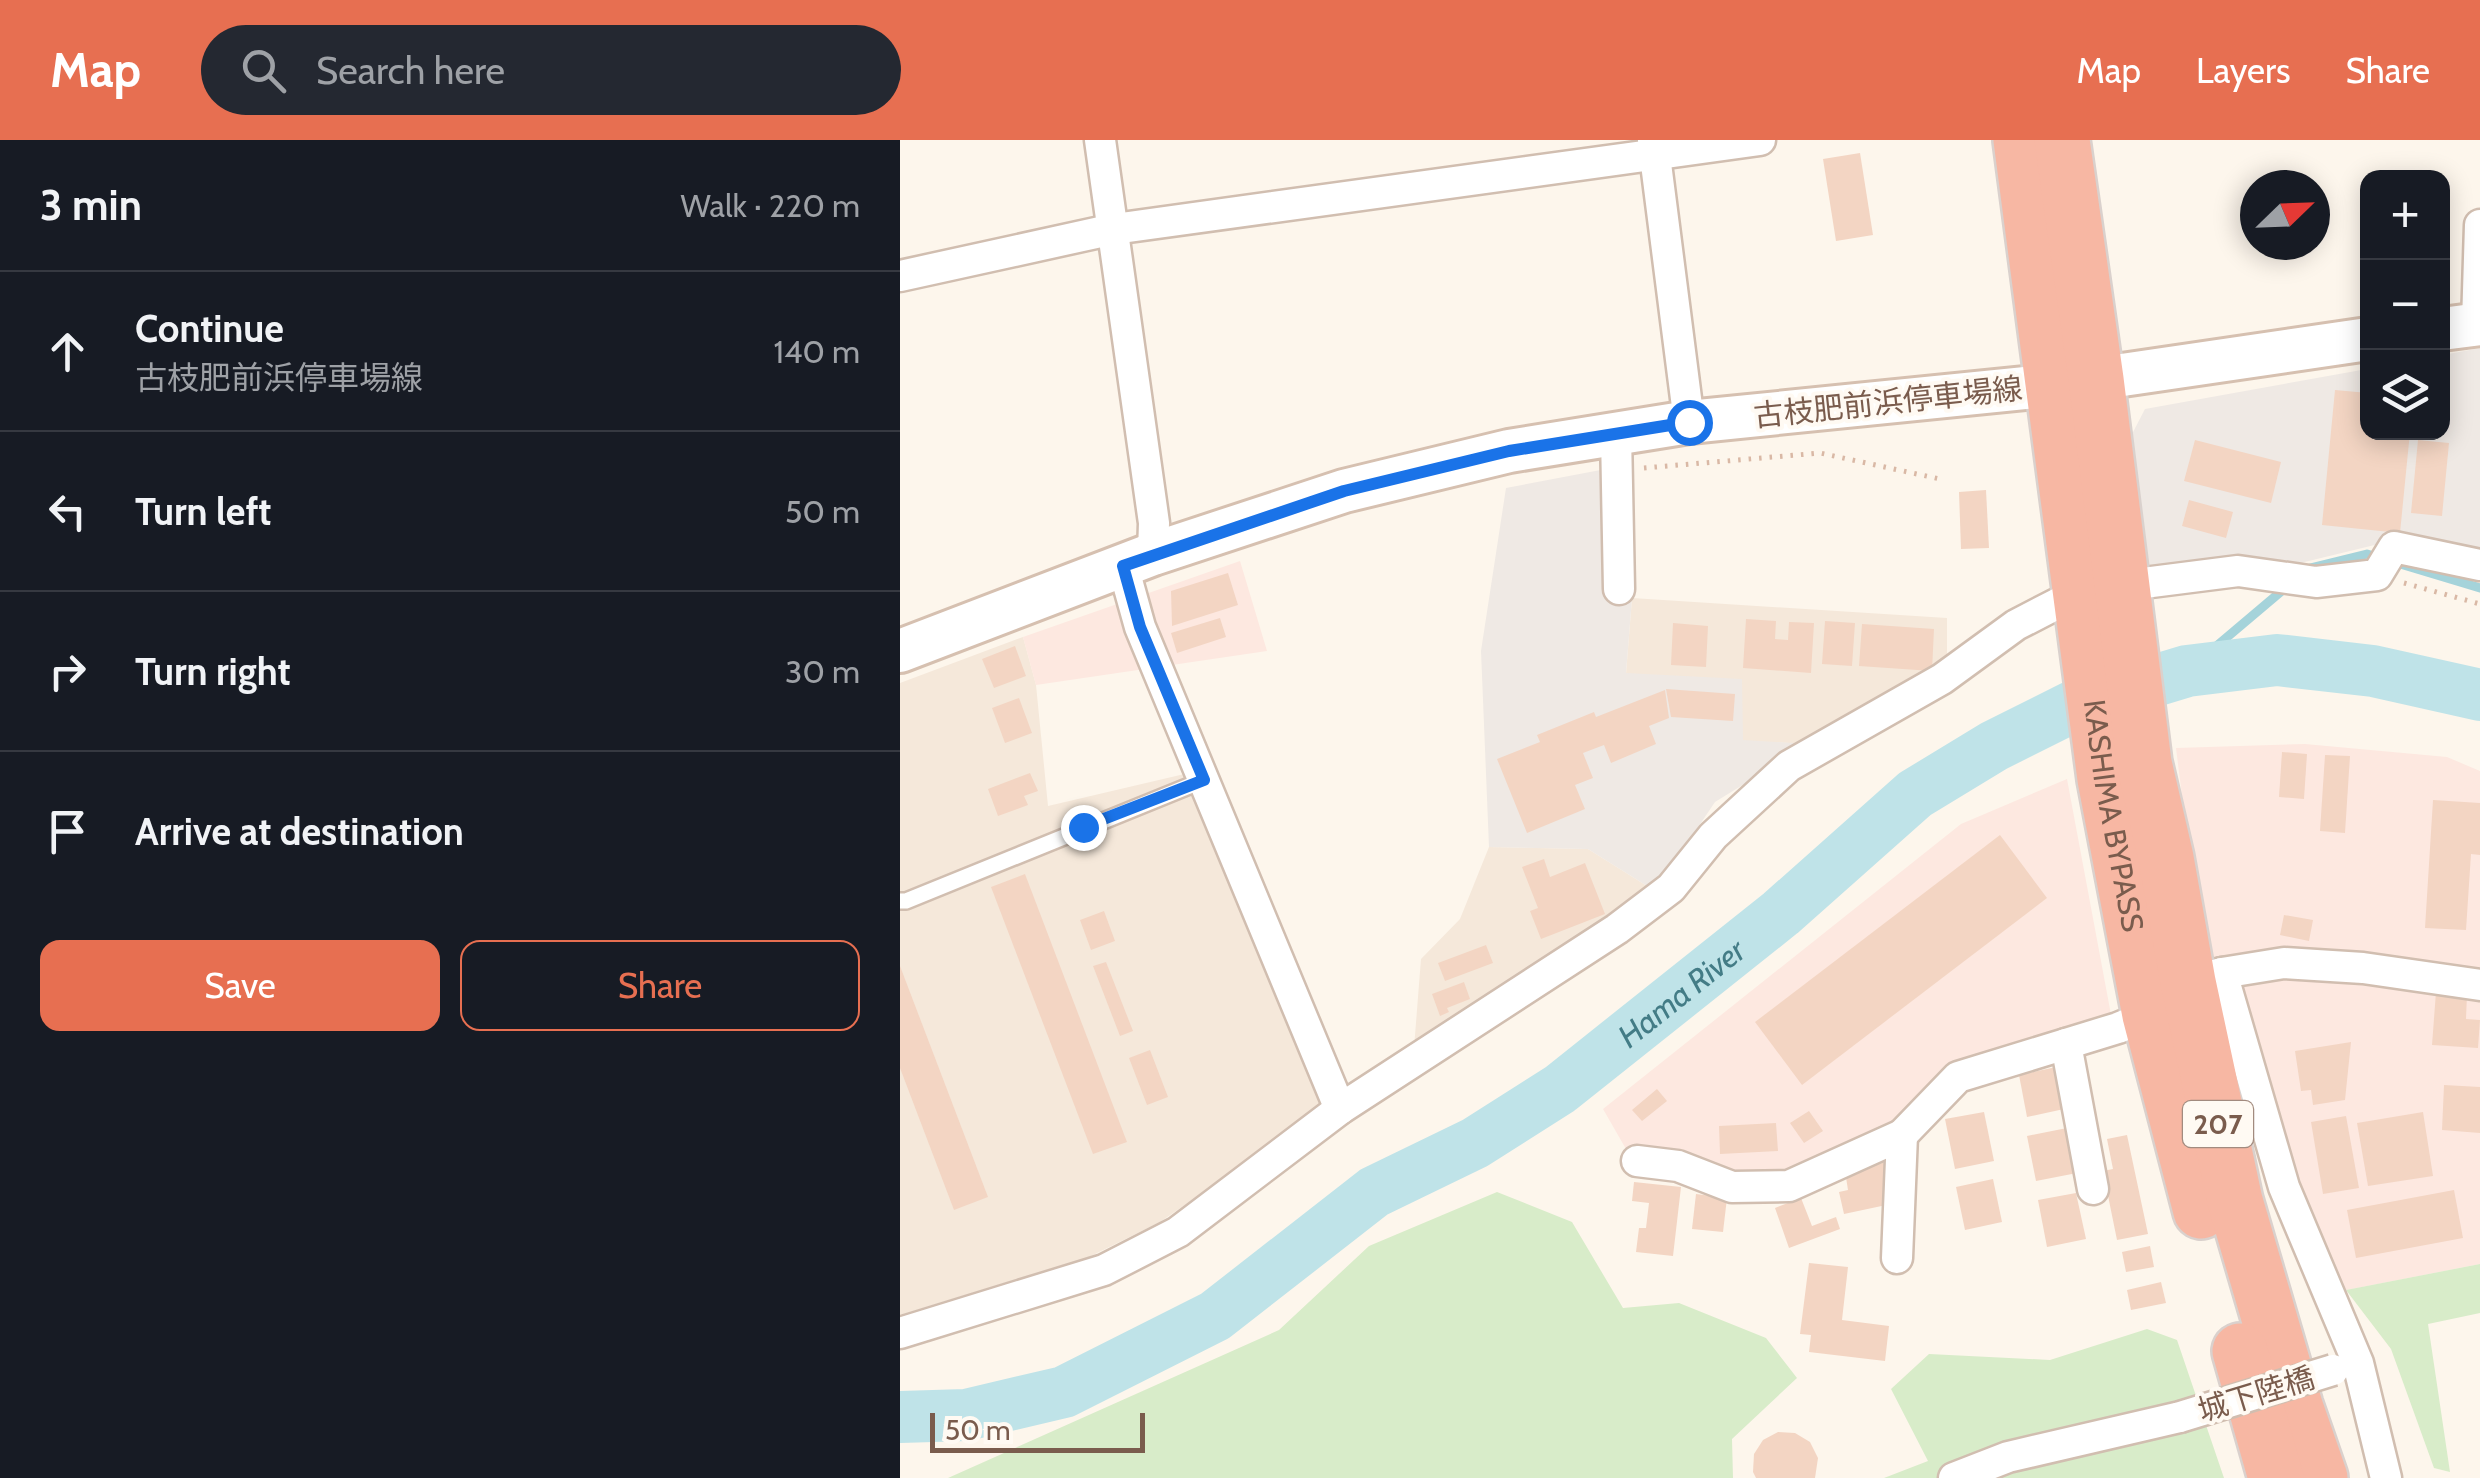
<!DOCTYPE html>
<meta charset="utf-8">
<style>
:root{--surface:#171b24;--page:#242831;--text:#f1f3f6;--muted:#9ea1a6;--line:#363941;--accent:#e76f51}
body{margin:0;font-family:Cabin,"Noto Sans JP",sans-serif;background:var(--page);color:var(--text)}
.controls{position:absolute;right:30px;top:30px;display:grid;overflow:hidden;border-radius:20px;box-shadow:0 5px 25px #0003}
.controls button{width:90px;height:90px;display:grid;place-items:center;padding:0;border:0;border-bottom:2px solid var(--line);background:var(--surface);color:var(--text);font:50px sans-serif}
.compass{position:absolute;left:1340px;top:30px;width:90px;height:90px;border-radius:50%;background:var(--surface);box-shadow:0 5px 25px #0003;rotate:67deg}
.scale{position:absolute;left:30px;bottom:25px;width:215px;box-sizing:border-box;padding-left:10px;border:5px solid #7a5c4d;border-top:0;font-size:28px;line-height:35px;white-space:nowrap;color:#7a5c4d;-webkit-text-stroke:8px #fffaf3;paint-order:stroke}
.stop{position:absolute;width:30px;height:30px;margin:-22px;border:8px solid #1a73e8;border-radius:50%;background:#fff}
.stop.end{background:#1a73e8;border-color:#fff;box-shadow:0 2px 10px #0008}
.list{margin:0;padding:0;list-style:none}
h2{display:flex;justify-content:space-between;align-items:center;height:130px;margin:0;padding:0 40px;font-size:42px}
h2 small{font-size:32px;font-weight:400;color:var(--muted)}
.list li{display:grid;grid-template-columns:65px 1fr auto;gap:30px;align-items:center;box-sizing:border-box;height:160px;padding:0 40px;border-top:2px solid var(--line)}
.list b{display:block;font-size:38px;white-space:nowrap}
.list p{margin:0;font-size:32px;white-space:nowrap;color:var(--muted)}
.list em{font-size:32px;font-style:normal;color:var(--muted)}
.actions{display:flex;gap:20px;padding:30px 40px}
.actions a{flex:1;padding:22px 0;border:2px solid var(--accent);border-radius:20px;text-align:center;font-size:35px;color:var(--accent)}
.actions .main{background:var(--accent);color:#fff}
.icon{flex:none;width:55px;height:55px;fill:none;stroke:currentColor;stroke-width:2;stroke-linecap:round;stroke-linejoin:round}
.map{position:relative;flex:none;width:1580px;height:1338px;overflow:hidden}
header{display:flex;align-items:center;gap:60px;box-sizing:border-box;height:140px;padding:0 50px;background:var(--accent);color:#fff}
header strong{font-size:48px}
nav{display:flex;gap:55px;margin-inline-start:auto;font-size:35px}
.search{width:700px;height:90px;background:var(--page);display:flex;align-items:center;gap:25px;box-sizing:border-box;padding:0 35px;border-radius:55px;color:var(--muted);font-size:38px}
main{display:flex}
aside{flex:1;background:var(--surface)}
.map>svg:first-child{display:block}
</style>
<header>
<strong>Map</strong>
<div class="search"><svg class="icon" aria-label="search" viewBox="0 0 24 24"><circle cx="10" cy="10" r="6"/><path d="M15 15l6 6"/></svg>Search here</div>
<nav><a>Map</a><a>Layers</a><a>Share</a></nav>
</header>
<main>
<aside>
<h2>3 min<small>Walk · 220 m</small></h2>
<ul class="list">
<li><svg class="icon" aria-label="ahead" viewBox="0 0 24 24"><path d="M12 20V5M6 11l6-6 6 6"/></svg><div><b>Continue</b><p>古枝肥前浜停車場線</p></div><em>140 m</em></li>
<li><svg class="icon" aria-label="left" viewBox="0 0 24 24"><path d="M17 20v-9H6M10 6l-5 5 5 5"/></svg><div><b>Turn left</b></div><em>50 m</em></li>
<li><svg class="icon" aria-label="right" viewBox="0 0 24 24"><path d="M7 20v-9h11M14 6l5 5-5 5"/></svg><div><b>Turn right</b></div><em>30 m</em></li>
<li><svg class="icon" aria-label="arrive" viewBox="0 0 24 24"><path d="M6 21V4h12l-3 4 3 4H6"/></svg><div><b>Arrive at destination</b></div></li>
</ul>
<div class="actions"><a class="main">Save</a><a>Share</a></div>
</aside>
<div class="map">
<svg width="1580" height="1338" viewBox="0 0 1580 1338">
<rect width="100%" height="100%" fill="#fdf6ec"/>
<g fill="#f5e8da">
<polygon points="732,458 1047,478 1047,527 909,604 843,601 726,534"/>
<polygon points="123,497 136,545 148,666 310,628 433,930 420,972 260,1082 189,1117 0,1175 0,543"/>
<polygon points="589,707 688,709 755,751 514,908 521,819 560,779"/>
</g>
<g fill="#fde8e0">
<polygon points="340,421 367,511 136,545 123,497"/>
<polygon points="1405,604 1547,617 1580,631 1580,1124 1421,1155 1367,1045 1301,808 1276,608"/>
<polygon points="1167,639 1212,880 1061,926 1005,983 886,1029 826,1036 775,1016 726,1009 703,969 1061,684"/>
</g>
<g fill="#efe9e4">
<polygon points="1580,208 1580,419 1487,402 1384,427 1245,432 1231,296 1245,269 1467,229 1468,292 1542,292 1543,215"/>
<polygon points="727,325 732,458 726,533 842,539 843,600 909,604 815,662 755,751 688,709 589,707 581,511 606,348"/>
</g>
<g fill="#d8ecc9">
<polygon points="597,1052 672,1082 723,1168 779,1163 866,1198 897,1238 832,1299 833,1338 48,1338 379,1190 469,1106"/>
<polygon points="1580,1124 1580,1173 1528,1184 1550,1332 1534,1328 1491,1209 1446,1150"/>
<polygon points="1247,1189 1277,1200 1324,1338 984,1338 1028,1321 991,1249 1029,1214 1150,1220"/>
</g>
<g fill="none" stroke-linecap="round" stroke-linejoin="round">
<g stroke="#a5d3da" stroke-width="9">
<polyline points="1410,428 1467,414 1580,448"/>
<polyline points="1287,531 1384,449"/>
</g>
<path stroke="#bfe3e8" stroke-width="52" id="s1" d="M0,1277L66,1275L164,1252L315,1176L474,1052L575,1003L660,949L881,773L1015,654L1094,606L1178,564L1287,531L1377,520L1473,531L1580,555"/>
</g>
<g fill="#f3d5c3">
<polygon points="960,13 973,95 936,101 923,19"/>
<polygon points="1435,250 1468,253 1468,292 1510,292 1500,393 1422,385"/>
<polygon points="1295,300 1381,322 1371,363 1284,341"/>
<polygon points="1518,300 1549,303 1542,376 1511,373"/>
<polygon points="1086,350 1089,408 1061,409 1059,352"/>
<polygon points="1289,360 1333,372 1326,398 1282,386"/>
<polygon points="328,433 338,465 272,486 271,451"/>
<polygon points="320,478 326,497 277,513 271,493"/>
<polygon points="846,479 876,481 875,499 888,500 889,482 914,483 911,533 843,528"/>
<polygon points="925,481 955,483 952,526 922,524"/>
<polygon points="773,483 808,486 806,527 771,525"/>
<polygon points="962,484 1034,489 1032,531 959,526"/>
<polygon points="115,506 126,536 94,548 82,519"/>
<polygon points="766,549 835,554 833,581 771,577"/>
<polygon points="765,550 769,578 749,586 756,604 711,623 704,605 683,613 693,638 675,645 685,669 627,693 597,619 640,602 637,595 694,572 696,577"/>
<polygon points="119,558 132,593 105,603 92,568"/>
<polygon points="1382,612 1407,614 1404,659 1379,657"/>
<polygon points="1425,615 1450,616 1445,693 1420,691"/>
<polygon points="130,633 138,651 124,656 128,665 98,676 88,649"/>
<polygon points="1533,660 1580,663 1580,715 1571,714 1566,790 1525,788"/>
<polygon points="1100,695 1147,758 902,945 855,882"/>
<polygon points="644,719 650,737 685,723 705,774 641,799 630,771 638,768 622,727"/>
<polygon points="125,734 227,1002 193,1014 91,747"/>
<polygon points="204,771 215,801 191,810 180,780"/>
<polygon points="1384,775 1413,780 1409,801 1380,795"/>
<polygon points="586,805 593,823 545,841 538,823"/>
<polygon points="206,822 233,891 220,896 193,826"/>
<polygon points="0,826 88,1057 54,1070 0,928"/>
<polygon points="564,842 570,859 547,868 549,872 540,876 532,854"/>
<polygon points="1536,852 1567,854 1566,879 1580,880 1578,908 1532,905"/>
<polygon points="1451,902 1445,960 1413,965 1411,950 1401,951 1395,911"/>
<polygon points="250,910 268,957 247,965 229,918"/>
<polygon points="1156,927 1164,969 1127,977 1119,935"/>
<polygon points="1544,945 1580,947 1580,993 1542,990"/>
<polygon points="757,949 767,961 742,981 732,970"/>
<polygon points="909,971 923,991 904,1003 890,983"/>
<polygon points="1084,972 1094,1021 1055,1029 1045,979"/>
<polygon points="1523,972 1533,1036 1468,1046 1457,983"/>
<polygon points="1446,976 1459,1048 1423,1054 1411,982"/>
<polygon points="876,983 878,1011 820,1014 819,986"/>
<polygon points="1167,988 1177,1033 1136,1041 1127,996"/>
<polygon points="1227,995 1248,1094 1217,1100 1203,1031 1213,1029 1207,999"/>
<polygon points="987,1022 991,1064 944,1074 939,1052 948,1050 945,1031"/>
<polygon points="1093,1039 1102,1082 1065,1090 1056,1047"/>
<polygon points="734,1042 781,1047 773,1116 736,1112 739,1088 746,1088 749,1063 732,1061"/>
<polygon points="1554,1050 1563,1098 1456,1118 1447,1070"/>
<polygon points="1176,1053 1186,1099 1147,1107 1138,1060"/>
<polygon points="796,1054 827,1058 823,1092 792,1089"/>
<polygon points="901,1058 912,1086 936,1077 940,1089 889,1108 875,1068"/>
<polygon points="1250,1106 1254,1127 1226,1132 1222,1112"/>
<polygon points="909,1123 948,1127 942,1180 989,1186 985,1221 909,1212 911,1195 900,1194"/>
<polygon points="1261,1142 1266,1163 1231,1170 1227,1150"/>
<polygon points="878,1292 895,1293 910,1302 918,1318 915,1338 856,1338 853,1332 854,1314 863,1300"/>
</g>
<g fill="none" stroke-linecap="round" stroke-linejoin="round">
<g stroke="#d1beb0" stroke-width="20">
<polyline id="lane" points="0,761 6,761 304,640"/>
</g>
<g stroke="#d1beb0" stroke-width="35">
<g id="street">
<polyline points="200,0 254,383 253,414"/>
<polyline points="753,0 789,282"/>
<polyline points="0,136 214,89 860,0"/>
<polyline points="1577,184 1580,85"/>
<polyline points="716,294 719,449"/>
<polyline points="223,426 240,487 440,969"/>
<polyline points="1220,446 1338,431 1416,442 1477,435 1494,407 1580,425"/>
<polyline points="1322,833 1384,1047 1458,1223 1486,1338"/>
<polyline points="1166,904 1193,1049"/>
<polyline points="1002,995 1058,937 1218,888 1250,875 1288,842 1322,833 1384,823 1463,828 1580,845"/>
<polyline points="737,1021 778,1026 832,1047 889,1046 1002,995 997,1118"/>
<polyline points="0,1193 204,1130 278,1092 440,969 717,789 771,748 813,696 889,626 1042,539 1116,485 1180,452"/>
<polyline points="1054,1338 1108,1317 1280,1277"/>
</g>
</g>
<g stroke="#d6c0b0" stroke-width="48">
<g id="secondary">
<polyline points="1542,189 1580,184"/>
<polyline points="0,511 253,414 444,351 609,311 789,282 1154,245 1468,199"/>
</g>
</g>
<g stroke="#dad1cd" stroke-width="60">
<g id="highway">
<path id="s2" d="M1121,0L1205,639L1250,875L1301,1071"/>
<polyline points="1162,0 1196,239 1244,623 1266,718 1288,842 1335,1061 1395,1266 1420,1338"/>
<polyline points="1340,1211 1376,1338"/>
</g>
</g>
<g stroke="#d9b8a5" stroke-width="5" stroke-dasharray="2.5 8" stroke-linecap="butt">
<polyline points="744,328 920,313 1040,339"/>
<polyline points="1504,443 1580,464"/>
</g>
<use href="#lane" stroke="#fff" stroke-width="15"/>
<use href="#street" stroke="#fff" stroke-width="30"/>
<use href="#secondary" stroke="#fff" stroke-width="42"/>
<use href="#highway" stroke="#f7b7a3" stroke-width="55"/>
<g stroke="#d1beb0" stroke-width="35" stroke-linecap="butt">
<polyline id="street-bridge" points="1280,1277 1433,1230"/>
</g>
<use href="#street-bridge" stroke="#fff" stroke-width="30"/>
</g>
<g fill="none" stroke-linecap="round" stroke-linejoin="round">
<polyline stroke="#1a73e8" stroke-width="12" points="183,687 304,640 240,487 223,426 444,351 609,311 789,282"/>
</g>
<g text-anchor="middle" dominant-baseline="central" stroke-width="8" stroke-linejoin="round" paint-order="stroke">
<rect fill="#fffaf3" stroke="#a28b7f" stroke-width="2.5" x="1283" y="961" width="70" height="46" rx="8"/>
<g font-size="28" font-weight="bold" fill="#7a5c4d">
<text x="1318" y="984">207</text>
</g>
<g font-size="30" fill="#7a5c4d" stroke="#fffaf3">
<text transform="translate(988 262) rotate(-6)">古枝肥前浜停車場線</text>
<text stroke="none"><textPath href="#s2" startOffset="682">KASHIMA BYPASS</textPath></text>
<text transform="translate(1356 1254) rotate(-17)">城下陸橋</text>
</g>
<g font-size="32" font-style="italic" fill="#437c86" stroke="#fffaf3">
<text stroke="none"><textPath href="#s1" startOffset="905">Hama River</textPath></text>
</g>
</g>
</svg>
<div class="controls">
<button>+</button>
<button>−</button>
<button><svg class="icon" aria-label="layers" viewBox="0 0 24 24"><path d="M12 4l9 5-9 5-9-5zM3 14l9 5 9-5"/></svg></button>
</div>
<svg class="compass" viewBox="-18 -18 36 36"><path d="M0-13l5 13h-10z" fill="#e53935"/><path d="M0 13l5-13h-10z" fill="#9ea1a6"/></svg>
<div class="scale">50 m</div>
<div class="stop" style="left:789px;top:282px"></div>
<div class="stop end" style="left:183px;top:687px"></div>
</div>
</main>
